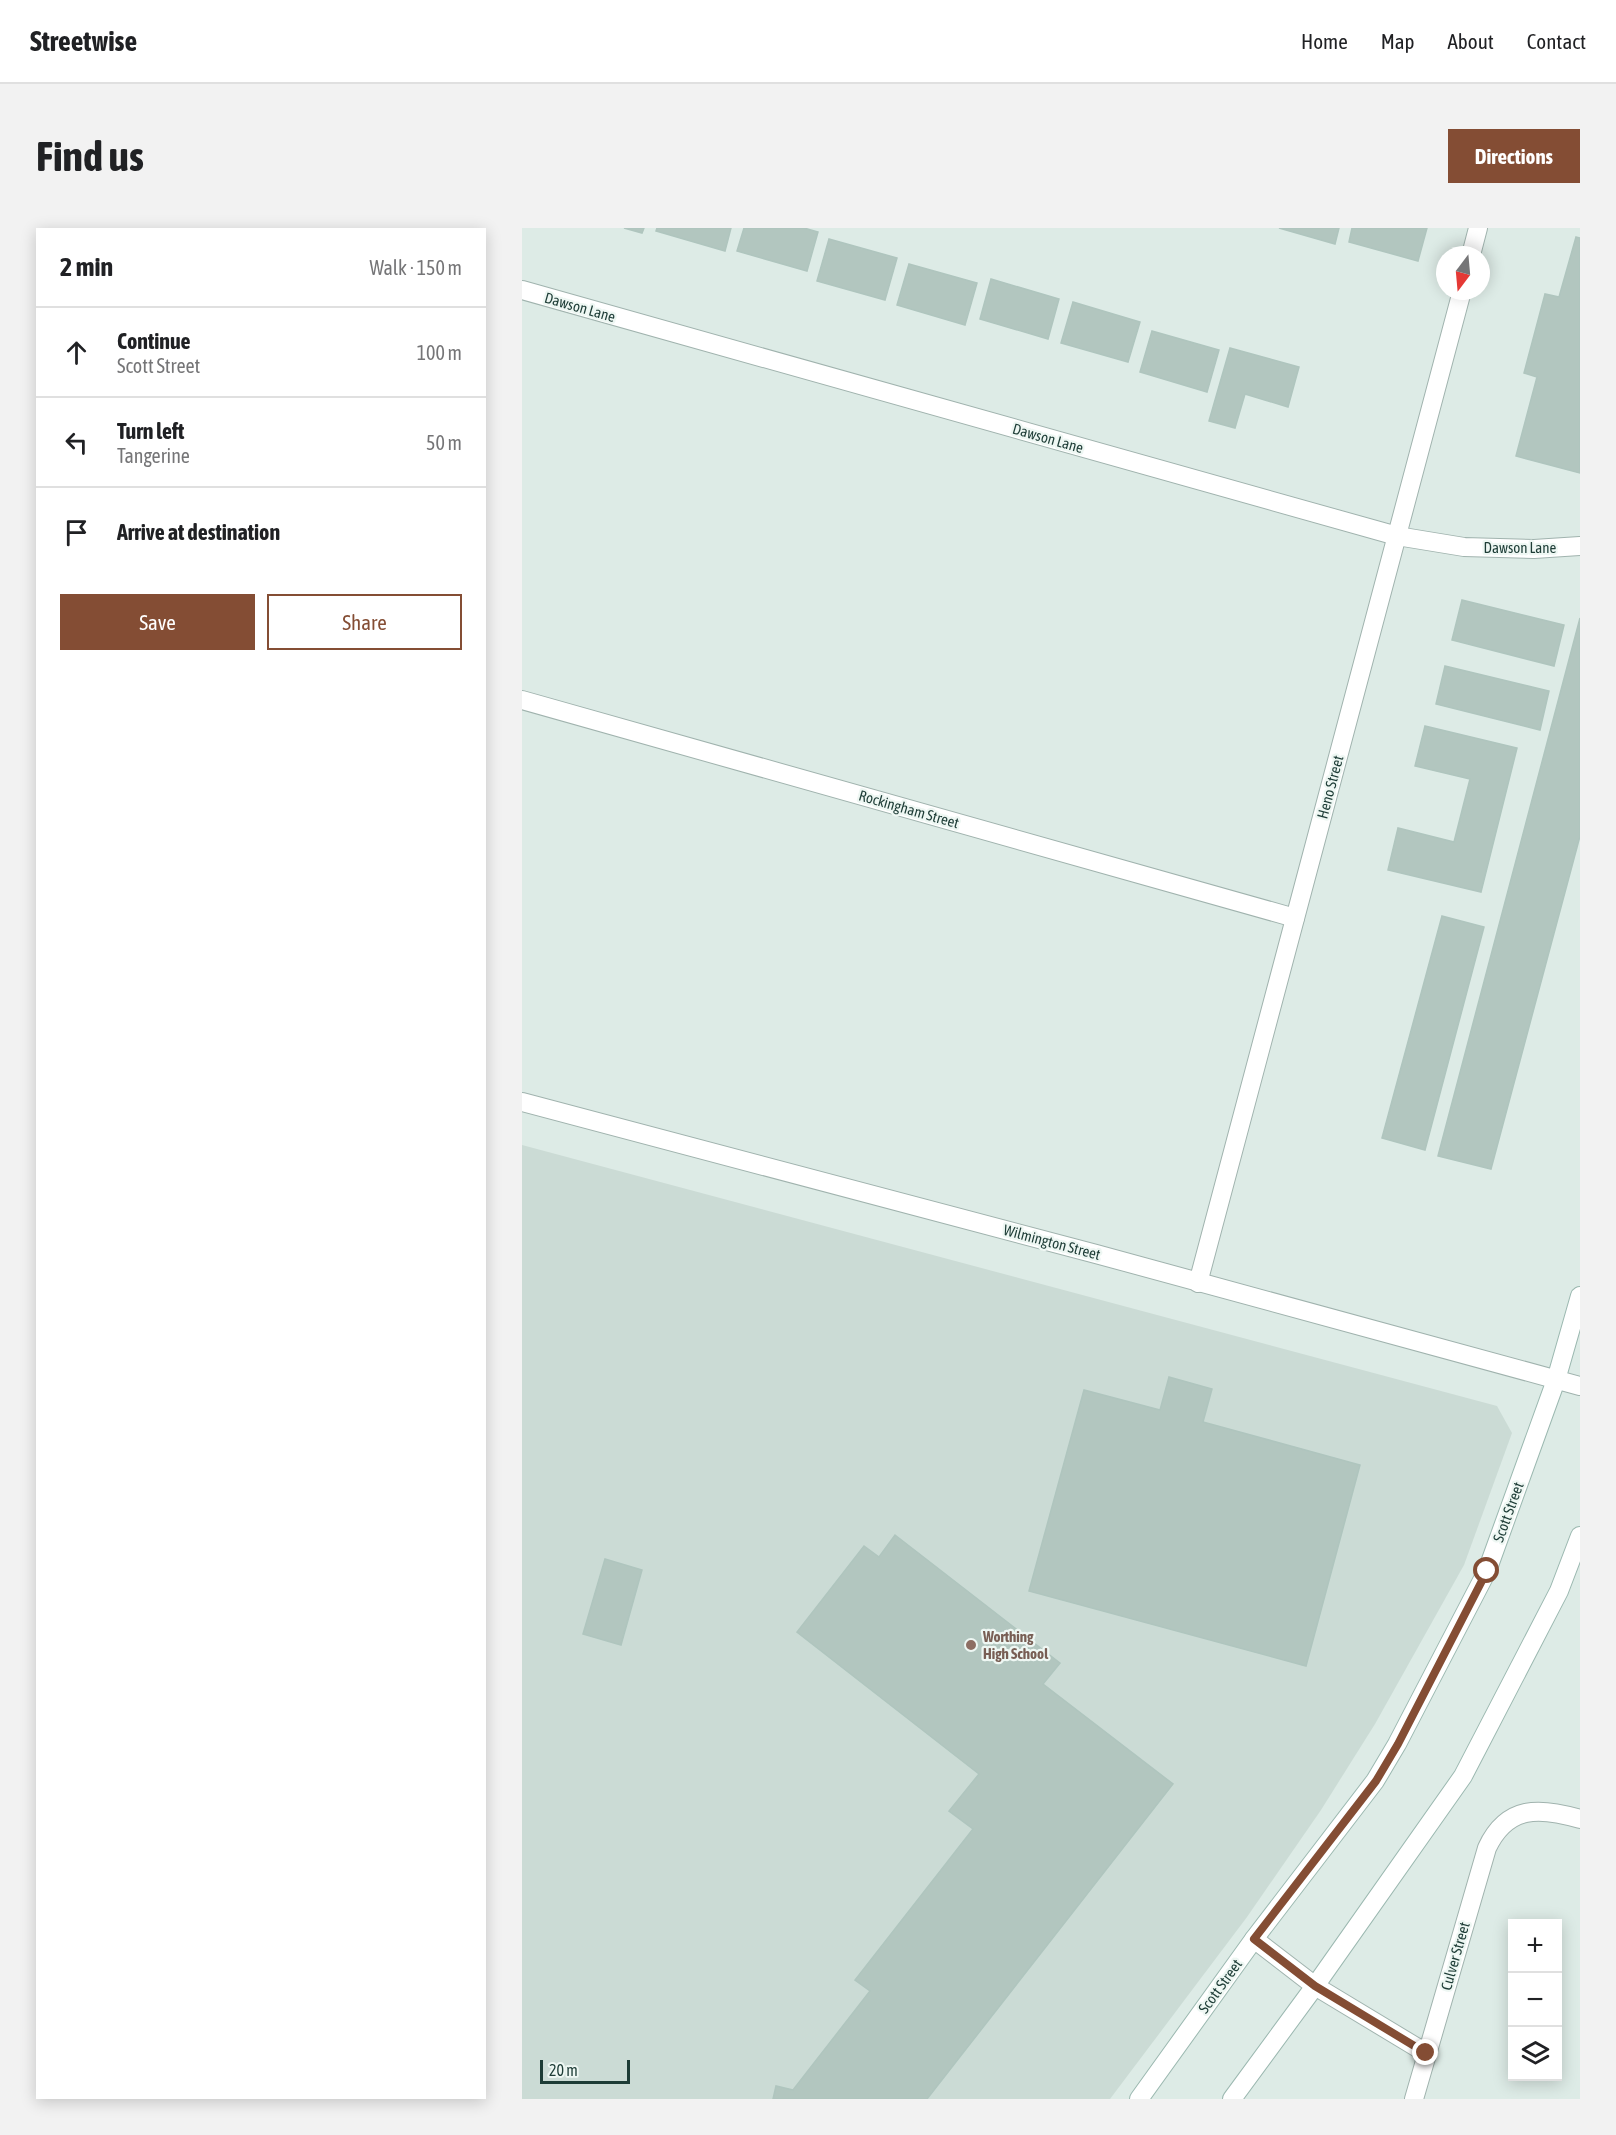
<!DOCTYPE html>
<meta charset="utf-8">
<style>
:root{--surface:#fff;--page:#f2f2f2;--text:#202124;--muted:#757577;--line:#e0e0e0;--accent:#844d34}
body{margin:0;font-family:"Asap Condensed",sans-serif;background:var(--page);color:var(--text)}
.controls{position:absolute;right:18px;bottom:18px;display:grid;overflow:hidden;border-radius:0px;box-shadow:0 3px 15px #0003}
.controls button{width:54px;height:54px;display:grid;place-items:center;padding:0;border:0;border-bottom:2px solid var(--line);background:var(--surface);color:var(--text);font:30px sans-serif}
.compass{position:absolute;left:914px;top:18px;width:54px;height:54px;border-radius:50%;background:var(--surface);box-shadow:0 3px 15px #0003;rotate:196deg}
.scale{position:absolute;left:18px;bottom:15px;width:90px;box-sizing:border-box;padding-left:6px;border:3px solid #1d3c36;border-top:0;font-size:16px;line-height:21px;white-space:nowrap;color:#1d3c36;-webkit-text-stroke:4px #eef7f3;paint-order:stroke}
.stop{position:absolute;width:18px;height:18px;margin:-14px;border:4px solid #844d34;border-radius:50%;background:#fff}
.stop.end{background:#844d34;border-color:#fff;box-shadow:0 2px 6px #0008}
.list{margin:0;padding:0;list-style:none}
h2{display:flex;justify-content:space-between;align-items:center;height:78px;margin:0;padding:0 24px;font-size:26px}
h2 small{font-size:20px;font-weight:400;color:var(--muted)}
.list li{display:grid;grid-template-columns:39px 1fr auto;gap:18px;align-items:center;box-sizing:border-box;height:90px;padding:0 24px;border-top:2px solid var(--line)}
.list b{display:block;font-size:22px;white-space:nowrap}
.list p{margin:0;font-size:20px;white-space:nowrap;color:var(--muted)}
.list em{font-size:20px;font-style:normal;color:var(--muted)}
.actions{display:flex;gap:12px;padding:18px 24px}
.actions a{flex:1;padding:14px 0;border:2px solid var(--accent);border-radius:0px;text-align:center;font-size:21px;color:var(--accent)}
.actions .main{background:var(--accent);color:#fff}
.icon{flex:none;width:33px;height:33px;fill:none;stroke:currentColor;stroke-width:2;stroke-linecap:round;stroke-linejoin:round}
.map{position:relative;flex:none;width:1058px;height:1871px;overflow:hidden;border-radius:0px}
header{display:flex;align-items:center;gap:36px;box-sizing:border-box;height:84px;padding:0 30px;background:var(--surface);border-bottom:2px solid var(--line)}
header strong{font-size:28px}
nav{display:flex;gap:33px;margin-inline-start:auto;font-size:21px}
.intro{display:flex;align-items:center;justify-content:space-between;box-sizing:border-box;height:144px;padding:0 36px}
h1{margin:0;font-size:42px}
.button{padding:15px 27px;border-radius:0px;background:var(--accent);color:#fff;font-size:21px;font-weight:700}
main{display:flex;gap:36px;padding:0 36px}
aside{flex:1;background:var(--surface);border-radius:0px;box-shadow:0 3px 15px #0003}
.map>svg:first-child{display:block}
</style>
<header>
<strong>Streetwise</strong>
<nav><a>Home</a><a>Map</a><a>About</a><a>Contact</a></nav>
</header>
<div class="intro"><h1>Find us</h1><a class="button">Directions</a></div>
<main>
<aside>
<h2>2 min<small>Walk · 150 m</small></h2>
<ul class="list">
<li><svg class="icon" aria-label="ahead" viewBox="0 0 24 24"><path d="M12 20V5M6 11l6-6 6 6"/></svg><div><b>Continue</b><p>Scott Street</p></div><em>100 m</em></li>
<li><svg class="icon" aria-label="left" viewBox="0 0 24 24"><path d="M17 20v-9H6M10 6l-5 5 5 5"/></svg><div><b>Turn left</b><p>Tangerine</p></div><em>50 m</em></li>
<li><svg class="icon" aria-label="arrive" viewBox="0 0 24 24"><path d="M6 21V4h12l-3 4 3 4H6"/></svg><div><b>Arrive at destination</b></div></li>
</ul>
<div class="actions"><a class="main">Save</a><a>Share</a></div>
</aside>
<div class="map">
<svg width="1058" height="1871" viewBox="0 0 1058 1871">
<rect width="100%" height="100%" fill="#ddebe6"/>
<polygon fill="#cbdbd5" points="0,917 975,1178 990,1205 942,1337 853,1496 799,1582 725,1689 588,1871 0,1871"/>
<g fill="#b2c6bf" stroke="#afc5be" stroke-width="1.5">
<polygon points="102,0 122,0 120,5"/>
<polygon points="135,0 209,0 203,23 134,3"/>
<polygon points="222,0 282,0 296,4 285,43 215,23"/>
<polygon points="757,0 817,0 813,16"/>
<polygon points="830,0 905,0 896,33 827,14"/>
<polygon points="1054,9 1058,10 1058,245 994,228 1015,149 1002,145 1023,66 1037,69"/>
<polygon points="307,11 375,30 363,72 295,53"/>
<polygon points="387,36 455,55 443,97 375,77"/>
<polygon points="469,51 537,71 526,111 458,91"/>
<polygon points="551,74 618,94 606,134 539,115"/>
<polygon points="630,103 697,122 685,164 618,144"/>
<polygon points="708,120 777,139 766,179 723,166 713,200 687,193"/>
<polygon points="940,372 1042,397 1032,438 930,412"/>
<polygon points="1058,390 1058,608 969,941 916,928"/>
<polygon points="923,438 1027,463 1018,502 914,476"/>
<polygon points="903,498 995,520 959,664 866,642 876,600 932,614 948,551 893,538"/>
<polygon points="920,688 962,699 903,922 860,910"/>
<polygon points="647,1149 690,1161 681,1194 838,1237 784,1438 507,1363 562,1162 638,1182"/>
<polygon points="373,1307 538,1435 521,1456 651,1556 405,1871 251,1871 254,1858 271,1862 348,1763 333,1752 451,1601 427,1583 457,1546 275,1404 342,1318 357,1329"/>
<polygon points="83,1331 120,1342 99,1417 61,1406"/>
</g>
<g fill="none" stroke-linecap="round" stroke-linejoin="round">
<g stroke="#a0b3ae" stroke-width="20">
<g id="street">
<polyline points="949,27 956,0"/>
<polyline points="0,62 875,308 942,319 1012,321 1058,318"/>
<polyline points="0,472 773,690"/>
<polyline points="0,874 574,1026 1058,1158"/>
<polyline points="676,1055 940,63"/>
<polyline points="732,1711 793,1758 904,1825"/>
<path d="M892,1871L965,1620C985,1577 1018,1579 1058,1591"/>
</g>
</g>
<g stroke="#9bb8b0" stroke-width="20">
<g id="secondary">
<polyline points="617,1871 732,1711 853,1553 875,1516 965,1343 1034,1152 1058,1068"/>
<polyline points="710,1871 793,1758 941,1548 1037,1363 1058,1308"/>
</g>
</g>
<use href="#street" stroke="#fff" stroke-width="18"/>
<use href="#secondary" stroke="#fff" stroke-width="18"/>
</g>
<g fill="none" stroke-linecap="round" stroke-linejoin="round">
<polyline stroke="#844d34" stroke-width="8" points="904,1825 793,1758 732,1711 854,1553 876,1516 965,1343"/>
</g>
<circle fill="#8d6e63" stroke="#eef7f3" stroke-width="2" cx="449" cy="1417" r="6"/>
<g text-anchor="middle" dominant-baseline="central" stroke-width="4.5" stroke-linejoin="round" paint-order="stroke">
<g font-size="15" fill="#1d3c36" stroke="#eef7f3">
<text transform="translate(58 79) rotate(16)">Dawson Lane</text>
<text transform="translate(526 210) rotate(16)">Dawson Lane</text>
<text x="998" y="319">Dawson Lane</text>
<text transform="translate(808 559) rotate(-75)">Heno Street</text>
<text transform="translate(387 581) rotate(16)">Rockingham Street</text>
<text transform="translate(530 1014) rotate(15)">Wilmington Street</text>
<text transform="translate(986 1284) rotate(-70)">Scott Street</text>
<text transform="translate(933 1728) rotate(-74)">Culver Street</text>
<text transform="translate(698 1758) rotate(-54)">Scott Street</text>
</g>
<g font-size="15" font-weight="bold" fill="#785e54" stroke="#eef7f3" text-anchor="start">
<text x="461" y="1408">Worthing<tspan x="461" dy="17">High School</tspan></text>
</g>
</g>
</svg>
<div class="controls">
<button>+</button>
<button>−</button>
<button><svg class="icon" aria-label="layers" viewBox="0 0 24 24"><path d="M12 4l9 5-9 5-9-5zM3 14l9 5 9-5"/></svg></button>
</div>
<svg class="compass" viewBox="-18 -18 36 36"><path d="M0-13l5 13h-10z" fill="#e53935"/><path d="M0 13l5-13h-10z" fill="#757577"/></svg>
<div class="scale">20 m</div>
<div class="stop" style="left:965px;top:1343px"></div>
<div class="stop end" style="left:904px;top:1825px"></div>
</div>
</main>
